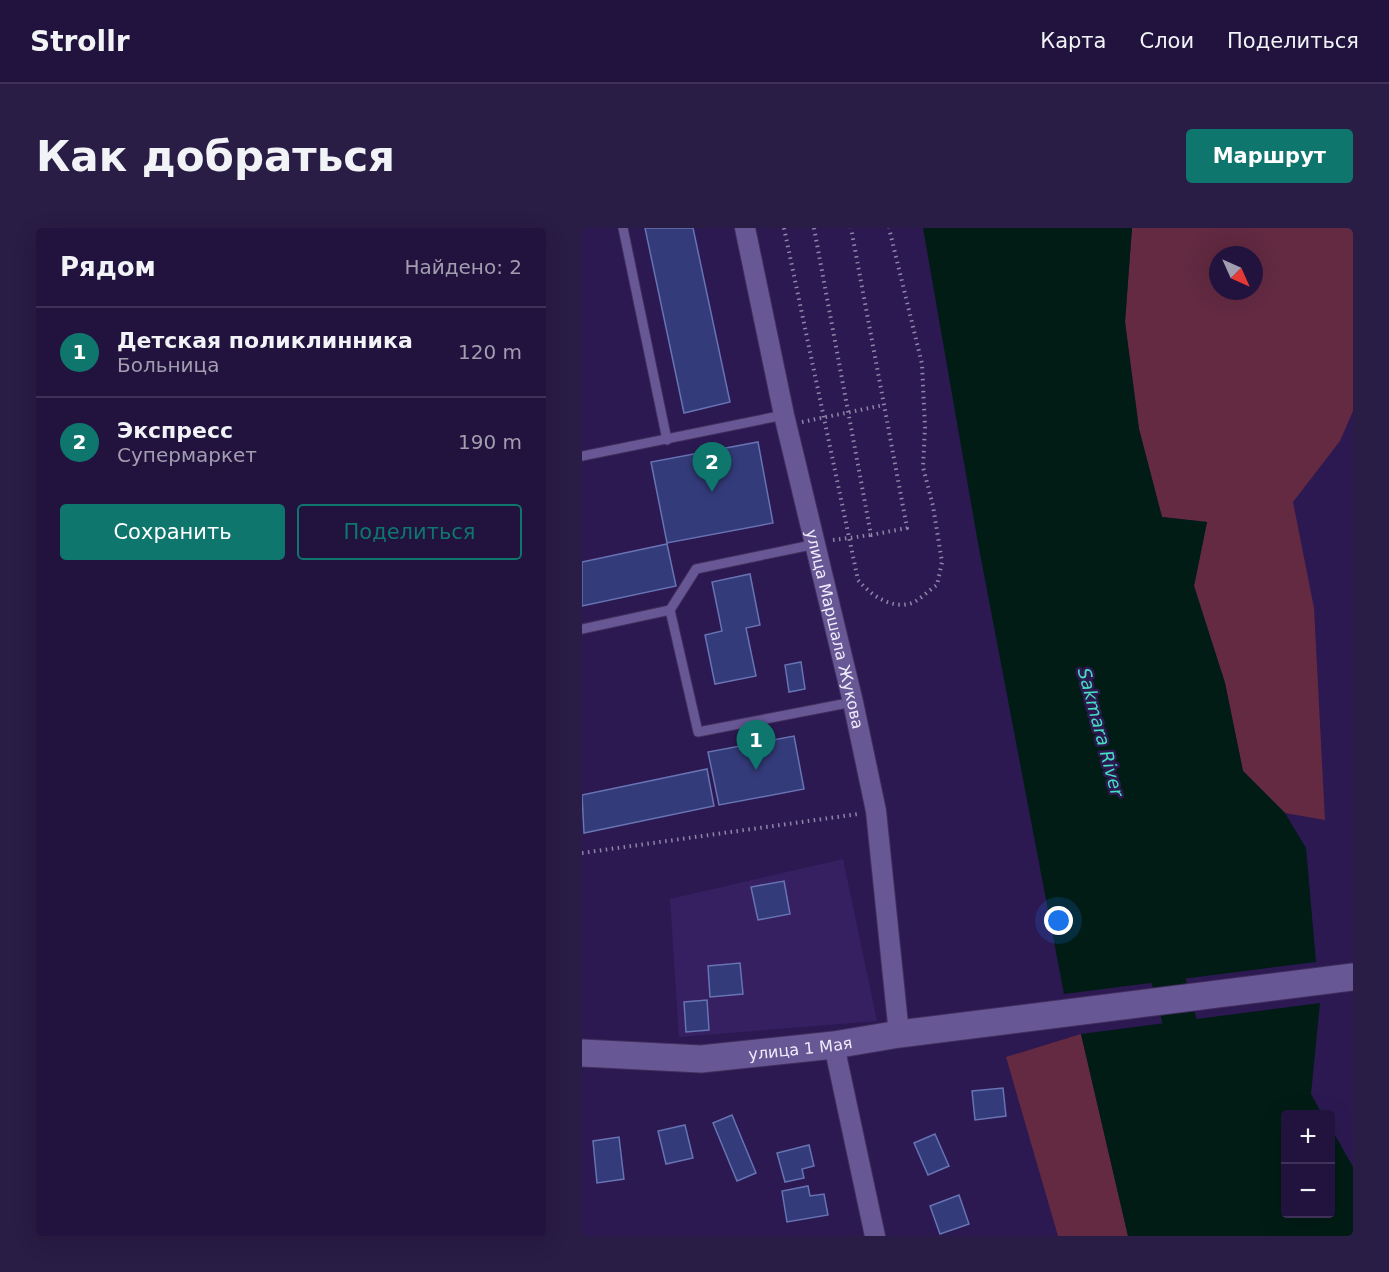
<!DOCTYPE html>
<html lang="ru">
<meta charset="utf-8">
<style>
:root{--surface:#21133e;--page:#291c45;--text:#f1f3f6;--muted:#a29eb0;--line:#3e3258;--accent:#0f766e}
body{margin:0;font-family:"DejaVu Sans",sans-serif;background:var(--page);color:var(--text)}
.controls{position:absolute;right:18px;bottom:18px;display:grid;overflow:hidden;border-radius:6px;box-shadow:0 6px 24px #0002}
.controls button{width:54px;height:54px;display:grid;place-items:center;padding:0;border:0;border-bottom:2px solid var(--line);background:var(--surface);color:var(--text);font:30px sans-serif}
.compass{position:absolute;left:627px;top:18px;width:54px;height:54px;border-radius:50%;background:var(--surface);box-shadow:0 6px 24px #0002;rotate:135deg}
.you{position:absolute;left:477px;top:693px;width:21px;height:21px;margin:-15px;border:4px solid #fff;border-radius:50%;background:#1a73e8;box-shadow:0 0 0 9px #1a73e833}
.badge{display:grid;place-items:center;width:39px;height:39px;border-radius:50%;background:var(--accent);color:#fff;font-size:20px;font-weight:700}
.pin{position:absolute;translate:-50% -50px;filter:drop-shadow(0 2px 3px #0008)}
.pin::after{content:'';position:absolute;top:32px;width:21px;height:18px;background:inherit;clip-path:polygon(0 0,100% 0,50% 100%)}
.list{margin:0;padding:0;list-style:none}
h2{display:flex;justify-content:space-between;align-items:center;height:78px;margin:0;padding:0 24px;font-size:26px}
h2 small{font-size:20px;font-weight:400;color:var(--muted)}
.list li{display:grid;grid-template-columns:39px 1fr auto;gap:18px;align-items:center;box-sizing:border-box;height:90px;padding:0 24px;border-top:2px solid var(--line)}
.list b{display:block;font-size:22px;white-space:nowrap}
.list p{margin:0;font-size:20px;white-space:nowrap;color:var(--muted)}
.list em{font-size:20px;font-style:normal;color:var(--muted)}
.actions{display:flex;gap:12px;padding:18px 24px}
.actions a{flex:1;padding:14px 0;border:2px solid var(--accent);border-radius:6px;text-align:center;font-size:21px;color:var(--accent)}
.actions .main{background:var(--accent);color:#fff}
.map{position:relative;flex:none;width:771px;height:1008px;overflow:hidden;border-radius:6px}
header{display:flex;align-items:center;gap:36px;box-sizing:border-box;height:84px;padding:0 30px;background:var(--surface);border-bottom:2px solid var(--line)}
header strong{font-size:28px}
nav{display:flex;gap:33px;margin-inline-start:auto;font-size:21px}
.intro{display:flex;align-items:center;justify-content:space-between;box-sizing:border-box;height:144px;padding:0 36px}
h1{margin:0;font-size:42px}
.button{padding:15px 27px;border-radius:6px;background:var(--accent);color:#fff;font-size:21px;font-weight:700}
main{display:flex;gap:36px;padding:0 36px}
aside{flex:1;background:var(--surface);border-radius:6px;box-shadow:0 6px 24px #0002}
.map>svg:first-child{display:block}
</style>
<header>
<strong>Strollr</strong>
<nav><a>Карта</a><a>Слои</a><a>Поделиться</a></nav>
</header>
<div class="intro"><h1>Как добраться</h1><a class="button">Маршрут</a></div>
<main>
<aside>
<h2>Рядом<small>Найдено: 2</small></h2>
<ul class="list">
<li><span class="badge">1</span><div><b>Детская поликлинника</b><p>Больница</p></div><em>120 m</em></li>
<li><span class="badge">2</span><div><b>Экспресс</b><p>Супермаркет</p></div><em>190 m</em></li>
</ul>
<div class="actions"><a class="main">Сохранить</a><a>Поделиться</a></div>
</aside>
<div class="map">
<svg width="771" height="1008" viewBox="0 0 771 1008">
<rect width="100%" height="100%" fill="#2c1952"/>
<polygon fill="#362061" points="261,631 295,793 97,809 88,671"/>
<g fill="#632a42" fill-rule="evenodd">
<path d="M550,0H771V183L758,213L711,274L732,380L743,592L703,585L661,543L643,455L612,358L625,294L580,289L557,201L543,94ZM636,27H672V63H636Z"/>
<polygon points="499,806 546,1008 476,1008 424,829"/>
</g>
<g fill="#001c15">
<polygon points="341,0 550,0 543,94 557,201 580,289 625,294 612,358 643,455 661,543 703,585 724,620 734,734 482,766 396,315"/>
<polygon points="738,775 729,866 740,886 704,886 704,986 748,986 749,900 771,939 771,1008 546,1008 499,806"/>
</g>
<g fill="none" stroke-linecap="round" stroke-linejoin="round">
<polyline stroke="#001c15" stroke-width="34" points="574,707 610,838"/>
</g>
<g fill="#343b7a" stroke="#6773b2" stroke-width="1.5">
<polygon points="63,0 111,0 148,174 102,185"/>
<polygon points="176,214 191,295 85,315 69,234"/>
<polygon points="85,316 94,358 0,378 0,334"/>
<polygon points="168,346 178,397 164,400 174,448 133,456 123,407 140,403 130,354"/>
<polygon points="219,434 223,461 207,464 203,437"/>
<polygon points="212,508 222,561 137,577 126,524"/>
<polygon points="125,541 132,578 2,605 0,567"/>
<polygon points="202,653 208,686 176,692 169,659"/>
<polygon points="158,735 161,766 128,769 126,738"/>
<polygon points="125,772 127,802 104,804 102,774"/>
<polygon points="421,860 424,888 393,892 390,863"/>
<polygon points="150,887 174,945 155,953 131,895"/>
<polygon points="103,897 111,930 84,936 76,903"/>
<polygon points="353,906 367,938 346,947 332,915"/>
<polygon points="37,909 42,951 15,955 11,913"/>
<polygon points="227,917 232,938 220,941 222,950 203,954 195,925"/>
<polygon points="226,958 228,968 242,966 246,987 205,994 200,963"/>
<polygon points="377,967 387,996 358,1006 348,978"/>
</g>
<g fill="none" stroke-linecap="round" stroke-linejoin="round">
<g stroke="#412f5d" stroke-width="11">
<g id="service">
<polyline points="41,0 85,212"/>
<polyline points="0,228 202,187"/>
<polyline points="234,316 114,341 88,382 116,504 271,474"/>
<polyline points="0,401 88,382"/>
</g>
</g>
<g stroke="#412f5d" stroke-width="22">
<g id="minor">
<path id="s1" d="M163,0L202,187L271,474L294,583L317,806"/>
<polyline points="252,817 293,1008"/>
</g>
</g>
<g stroke="#412f5d" stroke-width="29">
<g id="secondary">
<path id="s2" d="M0,825L119,831L252,817L317,806L771,749"/>
</g>
</g>
<g stroke="#8f85a8" stroke-width="4" stroke-dasharray="1.5 4.5" stroke-linecap="butt">
<path d="M202,0L276,352C288,366 306,380 327,376C336,374 347,362 355,357L360,334L351,278L341,239L343,199L340,136L307,0"/>
<polyline points="232,0 289,307 325,300 269,0"/>
<polyline points="220,194 302,177"/>
<polyline points="251,312 289,307"/>
<polyline points="0,625 276,586"/>
</g>
<use href="#service" stroke="#685795" stroke-width="9"/>
<use href="#minor" stroke="#685795" stroke-width="20"/>
<use href="#secondary" stroke="#685795" stroke-width="27"/>
</g>
<g text-anchor="middle" dominant-baseline="central" stroke-width="5" stroke-linejoin="round" paint-order="stroke">
<g font-size="16" fill="#efecfb" stroke="#2c1952">
<text stroke="none"><textPath href="#s1" startOffset="411">улица Маршала Жукова</textPath></text>
<text stroke="none"><textPath href="#s2" startOffset="219">улица 1 Мая</textPath></text>
</g>
<g font-size="18" font-style="italic" fill="#45dfbe" stroke="#2c1952">
<text transform="translate(519 504) rotate(75)">Sakmara River</text>
</g>
</g>
</svg>
<div class="controls">
<button>+</button>
<button>−</button>
</div>
<svg class="compass" viewBox="-18 -18 36 36"><path d="M0-13l5 13h-10z" fill="#e53935"/><path d="M0 13l5-13h-10z" fill="#a29eb0"/></svg>
<div class="you"></div>
<div class="pin badge" style="left:174px;top:542px">1</div>
<div class="pin badge" style="left:130px;top:264px">2</div>
</div>
</main>
